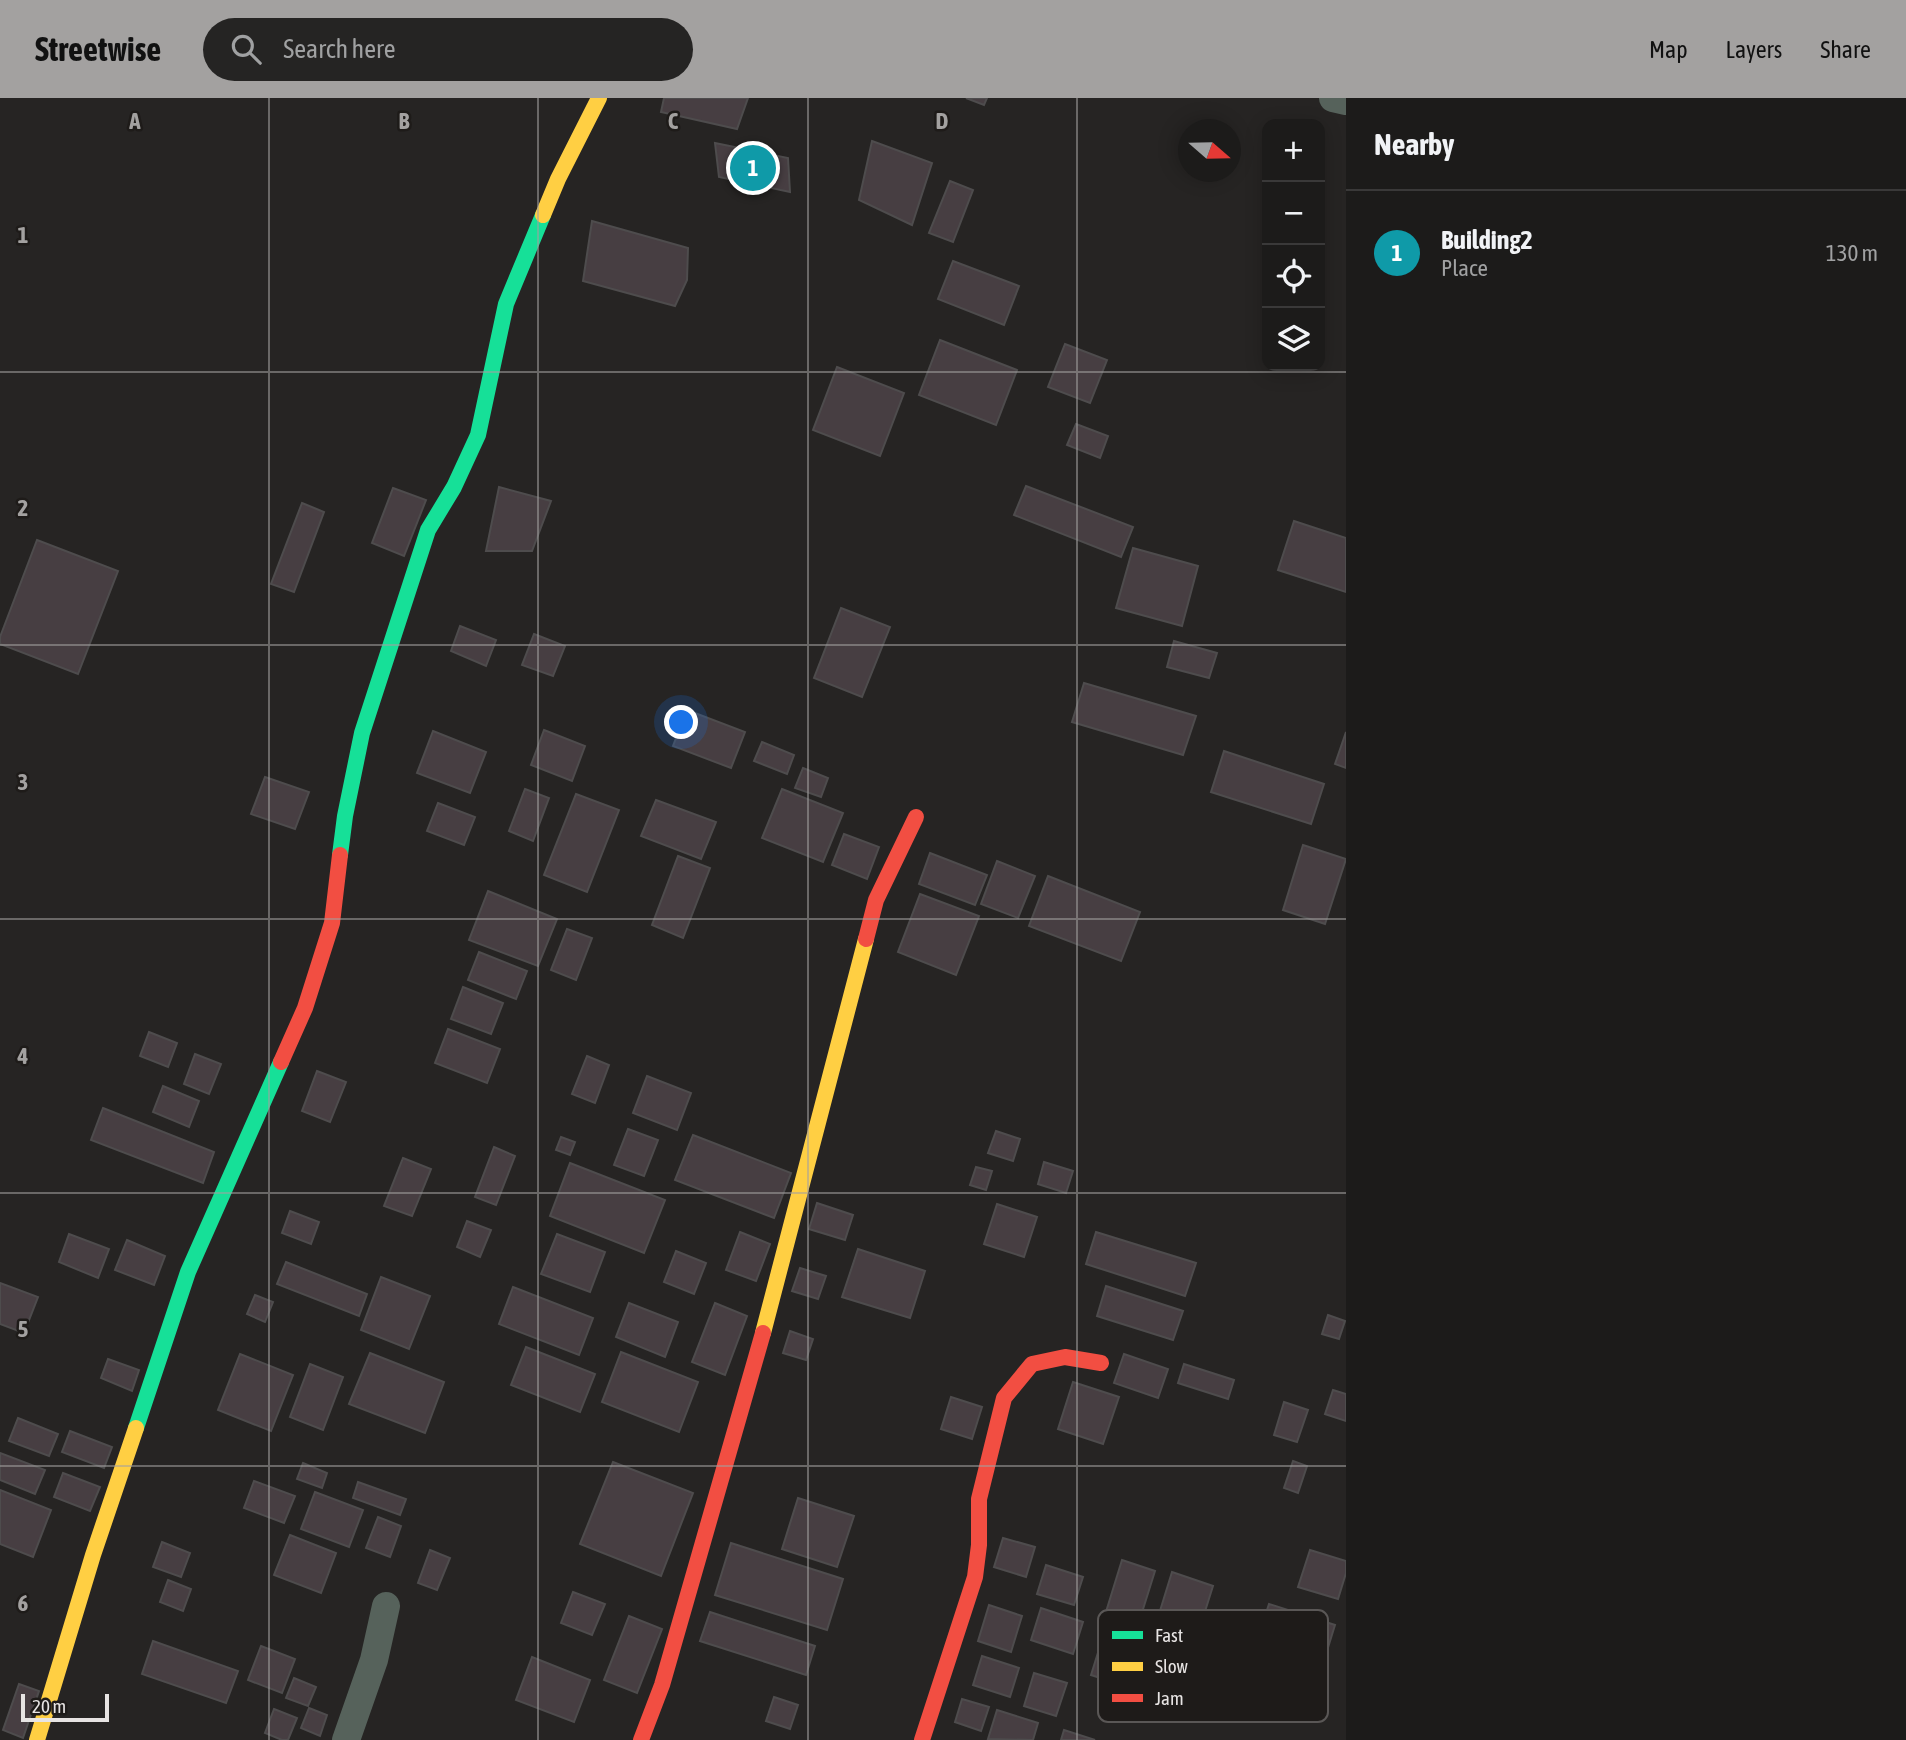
<!DOCTYPE html>
<meta charset="utf-8">
<style>
:root{--surface:#1c1b1a;--page:#252423;--text:#f1f3f6;--muted:#a0a1a2;--line:#3a3939;--accent:#a3a1a0}
body{margin:0;font-family:"Asap Condensed",sans-serif;background:var(--page);color:var(--text)}
.controls{position:absolute;right:21px;top:21px;display:grid;overflow:hidden;border-radius:14px;box-shadow:0 4px 18px #0003}
.controls button{width:63px;height:63px;display:grid;place-items:center;padding:0;border:0;border-bottom:2px solid var(--line);background:var(--surface);color:var(--text);font:35px sans-serif}
.compass{position:absolute;left:1178px;top:21px;width:63px;height:63px;border-radius:50%;background:var(--surface);box-shadow:0 4px 18px #0003;rotate:110deg}
.scale{position:absolute;left:21px;bottom:18px;width:88px;box-sizing:border-box;padding-left:7px;border:4px solid #e7e4e3;border-top:0;font-size:19px;line-height:24px;white-space:nowrap;color:#e7e4e3;-webkit-text-stroke:5px #1e1b19;paint-order:stroke}
.you{position:absolute;left:682px;top:625px;width:24px;height:24px;margin:-18px;border:5px solid #fff;border-radius:50%;background:#1a73e8;box-shadow:0 0 0 10px #1a73e833}
.badge{display:grid;place-items:center;width:46px;height:46px;border-radius:50%;background:var(--accent);color:#fff;font-size:23px;font-weight:700}
.pin{position:absolute;translate:-50% -50%;border:4px solid #fff;box-shadow:0 2px 7px #0006}
.list{margin:0;padding:0;list-style:none}
h2{display:flex;justify-content:space-between;align-items:center;height:91px;margin:0;padding:0 28px;font-size:30px}
h2 small{font-size:23px;font-weight:400;color:var(--muted)}
.list li{display:grid;grid-template-columns:46px 1fr auto;gap:21px;align-items:center;box-sizing:border-box;height:126px;padding:0 28px;border-top:2px solid var(--line)}
.list b{display:block;font-size:26px;white-space:nowrap}
.list p{margin:0;font-size:23px;white-space:nowrap;color:var(--muted)}
.list em{font-size:23px;font-style:normal;color:var(--muted)}
.icon{flex:none;width:38px;height:38px;fill:none;stroke:currentColor;stroke-width:2;stroke-linecap:round;stroke-linejoin:round}
.map{position:relative;flex:none;width:1346px;height:1642px;overflow:hidden}
header{display:flex;align-items:center;gap:42px;box-sizing:border-box;height:98px;padding:0 35px;background:var(--accent);color:#111}
header strong{font-size:33px}
nav{display:flex;gap:38px;margin-inline-start:auto;font-size:24px}
.search{width:490px;height:63px;background:var(--page);display:flex;align-items:center;gap:18px;box-sizing:border-box;padding:0 24px;border-radius:38px;color:var(--muted);font-size:26px}
main{display:flex}
aside{flex:1;background:var(--surface)}
.map>svg:first-child{display:block}
</style>
<header>
<strong>Streetwise</strong>
<div class="search"><svg class="icon" aria-label="search" viewBox="0 0 24 24"><circle cx="10" cy="10" r="6"/><path d="M15 15l6 6"/></svg>Search here</div>
<nav><a>Map</a><a>Layers</a><a>Share</a></nav>
</header>
<main>
<div class="map">
<svg width="1346" height="1642" viewBox="0 0 1346 1642">
<rect width="100%" height="100%" fill="#262423"/>
<g fill="#473e42" stroke="#4e4c4d" stroke-width="2">
<polygon points="664,0 748,0 737,31 661,14"/>
<polygon points="966,0 987,0 984,7"/>
<polygon points="872,43 932,65 912,127 859,102"/>
<polygon points="715,45 788,60 790,94 719,79"/>
<polygon points="950,83 973,92 953,144 929,135"/>
<polygon points="592,123 688,150 687,182 675,208 583,183"/>
<polygon points="953,163 1019,188 1004,227 938,201"/>
<polygon points="940,242 1017,272 996,327 919,297"/>
<polygon points="1065,246 1107,262 1090,305 1048,289"/>
<polygon points="837,269 904,295 880,358 813,332"/>
<polygon points="1076,326 1108,338 1100,360 1067,347"/>
<polygon points="1026,388 1133,429 1121,459 1014,417"/>
<polygon points="499,389 551,403 532,453 486,453"/>
<polygon points="393,390 426,402 404,458 372,445"/>
<polygon points="302,405 324,414 294,494 271,486"/>
<polygon points="1294,423 1346,440 1346,494 1278,472"/>
<polygon points="37,442 118,473 78,576 0,546 0,539"/>
<polygon points="1133,450 1198,468 1182,528 1116,510"/>
<polygon points="841,510 890,529 862,599 814,580"/>
<polygon points="460,528 496,542 486,568 451,553"/>
<polygon points="534,536 565,548 553,578 522,567"/>
<polygon points="1174,543 1217,555 1209,580 1167,569"/>
<polygon points="1084,585 1196,618 1183,657 1072,624"/>
<polygon points="687,612 745,634 731,670 673,648"/>
<polygon points="544,632 585,648 572,683 531,667"/>
<polygon points="433,633 486,654 470,695 417,675"/>
<polygon points="1346,634 1346,670 1335,666"/>
<polygon points="762,644 794,657 787,676 754,663"/>
<polygon points="1224,653 1324,686 1311,726 1211,694"/>
<polygon points="803,670 828,680 821,699 795,690"/>
<polygon points="265,679 309,694 295,731 251,716"/>
<polygon points="525,691 549,700 533,743 509,733"/>
<polygon points="782,691 843,715 823,764 762,740"/>
<polygon points="576,696 619,712 587,794 544,777"/>
<polygon points="656,702 716,724 701,761 641,738"/>
<polygon points="438,705 475,719 464,747 427,733"/>
<polygon points="844,736 879,749 867,781 832,767"/>
<polygon points="1303,747 1346,761 1325,826 1283,812"/>
<polygon points="930,755 987,777 975,807 919,786"/>
<polygon points="678,758 710,770 683,840 652,827"/>
<polygon points="997,763 1035,778 1018,820 981,806"/>
<polygon points="1048,778 1140,814 1121,863 1029,828"/>
<polygon points="488,793 557,821 538,868 469,842"/>
<polygon points="920,796 979,818 956,877 898,854"/>
<polygon points="567,831 592,840 576,882 551,872"/>
<polygon points="479,854 527,873 516,901 468,882"/>
<polygon points="463,889 503,905 491,936 451,921"/>
<polygon points="448,931 500,951 487,985 435,965"/>
<polygon points="149,934 177,945 168,969 140,958"/>
<polygon points="195,956 221,966 209,996 184,986"/>
<polygon points="587,958 609,967 595,1005 572,996"/>
<polygon points="317,973 346,984 330,1024 302,1013"/>
<polygon points="647,978 691,995 677,1032 633,1015"/>
<polygon points="163,988 199,1003 189,1029 153,1014"/>
<polygon points="103,1010 214,1054 203,1085 91,1042"/>
<polygon points="628,1031 658,1042 644,1078 614,1067"/>
<polygon points="996,1033 1020,1041 1013,1063 988,1055"/>
<polygon points="693,1037 791,1075 774,1120 675,1082"/>
<polygon points="561,1039 575,1044 570,1057 556,1052"/>
<polygon points="494,1049 515,1058 496,1107 475,1099"/>
<polygon points="403,1060 431,1071 412,1118 384,1108"/>
<polygon points="1044,1064 1073,1073 1066,1095 1038,1086"/>
<polygon points="570,1065 665,1102 644,1155 550,1118"/>
<polygon points="976,1069 992,1073 986,1092 970,1087"/>
<polygon points="817,1105 853,1117 845,1142 809,1131"/>
<polygon points="997,1106 1037,1119 1024,1159 984,1146"/>
<polygon points="290,1113 319,1124 311,1146 282,1135"/>
<polygon points="467,1123 491,1132 480,1159 457,1149"/>
<polygon points="740,1134 770,1146 756,1183 726,1172"/>
<polygon points="1096,1134 1196,1165 1185,1198 1086,1166"/>
<polygon points="69,1136 109,1151 98,1180 59,1164"/>
<polygon points="557,1136 605,1154 590,1194 541,1176"/>
<polygon points="127,1142 165,1158 154,1187 115,1172"/>
<polygon points="858,1151 925,1173 910,1220 842,1199"/>
<polygon points="676,1153 706,1165 694,1196 664,1184"/>
<polygon points="286,1164 367,1196 359,1218 277,1186"/>
<polygon points="800,1170 826,1178 818,1201 792,1193"/>
<polygon points="381,1179 430,1198 409,1251 361,1232"/>
<polygon points="0,1185 38,1199 24,1235 0,1226"/>
<polygon points="1106,1188 1183,1213 1173,1242 1097,1218"/>
<polygon points="513,1189 593,1220 579,1257 499,1226"/>
<polygon points="255,1197 273,1204 265,1224 247,1216"/>
<polygon points="629,1205 678,1224 665,1259 616,1239"/>
<polygon points="715,1205 747,1218 725,1277 692,1264"/>
<polygon points="1328,1217 1345,1223 1339,1241 1322,1236"/>
<polygon points="790,1233 813,1241 806,1262 783,1255"/>
<polygon points="526,1249 595,1276 580,1314 511,1287"/>
<polygon points="621,1254 698,1284 679,1334 602,1304"/>
<polygon points="370,1255 444,1284 425,1335 349,1306"/>
<polygon points="240,1256 293,1277 271,1333 218,1312"/>
<polygon points="1124,1256 1168,1271 1158,1300 1114,1285"/>
<polygon points="108,1261 139,1272 132,1293 101,1280"/>
<polygon points="310,1266 343,1279 323,1332 290,1319"/>
<polygon points="1184,1266 1234,1282 1228,1301 1178,1285"/>
<polygon points="1073,1284 1119,1299 1103,1346 1058,1331"/>
<polygon points="1333,1292 1346,1296 1346,1323 1325,1316"/>
<polygon points="951,1299 982,1309 972,1341 941,1331"/>
<polygon points="1284,1304 1308,1312 1297,1344 1274,1337"/>
<polygon points="18,1320 58,1336 49,1358 9,1343"/>
<polygon points="70,1333 112,1349 104,1370 62,1354"/>
<polygon points="0,1355 45,1372 35,1396 0,1382"/>
<polygon points="1293,1363 1307,1368 1298,1395 1284,1390"/>
<polygon points="613,1364 693,1395 661,1478 580,1446"/>
<polygon points="303,1365 327,1375 322,1390 297,1381"/>
<polygon points="63,1375 100,1389 90,1413 54,1399"/>
<polygon points="254,1383 295,1398 284,1425 244,1410"/>
<polygon points="358,1384 406,1401 400,1417 353,1400"/>
<polygon points="0,1392 51,1412 33,1459 0,1446"/>
<polygon points="315,1394 363,1412 349,1449 301,1431"/>
<polygon points="798,1400 854,1418 837,1469 782,1451"/>
<polygon points="378,1419 401,1428 390,1459 366,1450"/>
<polygon points="290,1437 336,1455 321,1495 274,1477"/>
<polygon points="1003,1440 1035,1449 1026,1479 994,1469"/>
<polygon points="162,1444 190,1455 181,1479 153,1469"/>
<polygon points="731,1445 843,1481 827,1532 715,1497"/>
<polygon points="430,1452 450,1460 437,1492 418,1485"/>
<polygon points="1310,1452 1346,1463 1346,1475 1338,1501 1298,1489"/>
<polygon points="1122,1462 1155,1473 1134,1540 1101,1530"/>
<polygon points="1046,1467 1083,1479 1074,1507 1037,1496"/>
<polygon points="1172,1474 1213,1488 1196,1542 1155,1529"/>
<polygon points="168,1482 191,1491 183,1513 160,1504"/>
<polygon points="573,1494 605,1506 592,1537 561,1525"/>
<polygon points="1269,1506 1335,1527 1314,1595 1247,1573"/>
<polygon points="989,1507 1022,1518 1011,1554 978,1543"/>
<polygon points="1041,1510 1083,1524 1073,1556 1031,1542"/>
<polygon points="710,1514 815,1548 806,1577 700,1543"/>
<polygon points="629,1518 662,1531 637,1595 604,1582"/>
<polygon points="153,1543 238,1573 226,1605 142,1576"/>
<polygon points="1101,1545 1142,1559 1132,1590 1091,1577"/>
<polygon points="261,1548 295,1561 282,1595 248,1582"/>
<polygon points="982,1558 1019,1570 1010,1599 973,1587"/>
<polygon points="532,1559 590,1582 574,1624 516,1602"/>
<polygon points="1034,1575 1067,1585 1056,1618 1024,1608"/>
<polygon points="294,1580 316,1589 308,1608 286,1600"/>
<polygon points="19,1586 39,1593 23,1640 3,1632"/>
<polygon points="774,1599 798,1607 790,1631 766,1623"/>
<polygon points="962,1601 989,1609 981,1633 955,1624"/>
<polygon points="309,1610 327,1617 320,1638 301,1630"/>
<polygon points="274,1611 297,1620 288,1642 282,1642 265,1635"/>
<polygon points="997,1612 1038,1625 1033,1642 988,1641"/>
<polygon points="1064,1632 1095,1642 1061,1642"/>
</g>
<g fill="none" stroke-linecap="round" stroke-linejoin="round">
<g stroke="#56625b" stroke-width="28">
<polyline points="1333,0 1346,3"/>
<polyline points="346,1642 374,1562 386,1508"/>
</g>
<g stroke="#16e098" stroke-width="16">
<polyline points="340,757 345,718 362,635 428,432 454,389 478,337 506,206 543,117"/>
<polyline points="136,1330 188,1174 281,964"/>
</g>
<g stroke="#ffcf43" stroke-width="16">
<polyline points="543,117 558,81 599,0"/>
<polyline points="763,1235 866,841"/>
<polyline points="37,1642 93,1457 136,1330"/>
</g>
<g stroke="#f24e42" stroke-width="16">
<polyline points="866,841 876,802 916,719"/>
<polyline points="281,964 305,910 332,825 340,757"/>
<polyline points="641,1642 662,1587 763,1235"/>
<polyline points="922,1642 975,1479 979,1447 979,1401 1004,1300 1032,1266 1065,1259 1101,1265"/>
</g>
</g>
<path fill="none" stroke="#a3a1a0" stroke-width="2" stroke-opacity="0.55" d="M269,0V1642M538,0V1642M808,0V1642M1077,0V1642M0,274H1346M0,547H1346M0,821H1346M0,1095H1346M0,1368H1346"/>
<rect x="1098" y="1512" width="230" height="112" rx="10" fill="#1e1b19" stroke="#5a5756" stroke-width="2"/>
<rect x="1112" y="1533" width="31" height="8" fill="#16e098"/>
<rect x="1112" y="1564" width="31" height="9" fill="#ffcf43"/>
<rect x="1112" y="1596" width="31" height="8" fill="#f24e42"/>
<g font-size="19" fill="#e7e4e3">
<text x="1155" y="1544">Fast</text>
<text x="1155" y="1575">Slow</text>
<text x="1155" y="1607">Jam</text>
</g>
<g font-size="23" text-anchor="middle" font-weight="bold" fill="#a3a1a0" stroke="#1e1b19" stroke-width="5" stroke-linejoin="round" paint-order="stroke">
<text x="135" y="31">A</text>
<text x="404" y="31">B</text>
<text x="673" y="31">C</text>
<text x="942" y="31">D</text>
<text x="23" y="145">1</text>
<text x="23" y="418">2</text>
<text x="23" y="692">3</text>
<text x="23" y="966">4</text>
<text x="23" y="1239">5</text>
<text x="23" y="1513">6</text>
</g>
</svg>
<div class="controls">
<button>+</button>
<button>−</button>
<button><svg class="icon" aria-label="locate" viewBox="0 0 24 24"><circle cx="12" cy="12" r="6"/><path d="M12 2v4M12 18v4M2 12h4M18 12h4"/></svg></button>
<button><svg class="icon" aria-label="layers" viewBox="0 0 24 24"><path d="M12 4l9 5-9 5-9-5zM3 14l9 5 9-5"/></svg></button>
</div>
<svg class="compass" viewBox="-18 -18 36 36"><path d="M0-13l5 13h-10z" fill="#e53935"/><path d="M0 13l5-13h-10z" fill="#a0a1a2"/></svg>
<div class="scale">20 m</div>
<div class="you"></div>
<div class="pin badge" style="left:753px;top:70px;background:#0f9aa8">1</div>
</div>
<aside>
<h2>Nearby<small></small></h2>
<ul class="list">
<li><span class="badge" style="background:#0f9aa8">1</span><div><b>Building2</b><p>Place</p></div><em>130 m</em></li>
</ul>
</aside>
</main>
